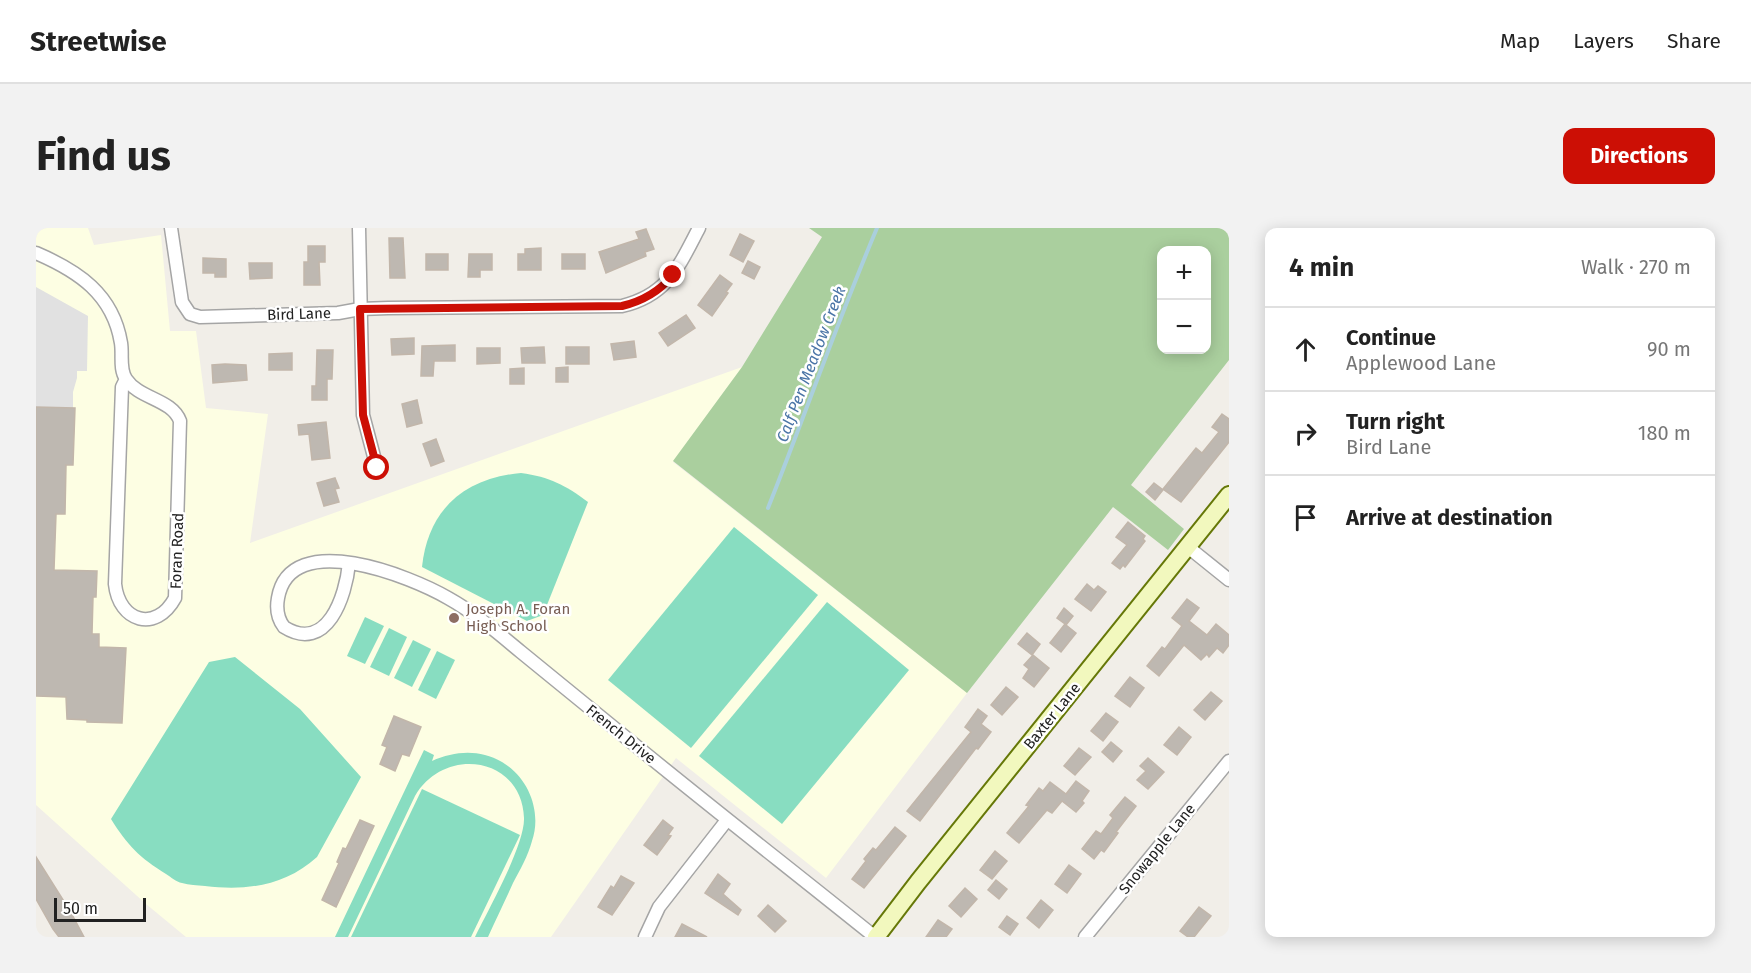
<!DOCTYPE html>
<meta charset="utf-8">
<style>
:root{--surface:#fff;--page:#f2f2f2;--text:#222;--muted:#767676;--line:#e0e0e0;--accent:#cc0f05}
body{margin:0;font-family:"Fira Sans",sans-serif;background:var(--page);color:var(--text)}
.controls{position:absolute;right:18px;top:18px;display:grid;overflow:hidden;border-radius:12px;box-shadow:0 3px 15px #0003}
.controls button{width:54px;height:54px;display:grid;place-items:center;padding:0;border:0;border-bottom:2px solid var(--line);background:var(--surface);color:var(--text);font:30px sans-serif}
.scale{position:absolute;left:18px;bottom:15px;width:92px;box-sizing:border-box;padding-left:6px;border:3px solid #212121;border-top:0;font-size:16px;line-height:21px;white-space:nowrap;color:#212121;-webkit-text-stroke:4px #fff;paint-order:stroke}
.stop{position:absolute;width:18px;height:18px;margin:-14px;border:4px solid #cc0f05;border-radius:50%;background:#fff}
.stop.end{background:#cc0f05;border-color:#fff;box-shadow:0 2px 6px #0008}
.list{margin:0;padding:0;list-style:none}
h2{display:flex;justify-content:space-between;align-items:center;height:78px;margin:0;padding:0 24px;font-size:26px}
h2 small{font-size:20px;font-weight:400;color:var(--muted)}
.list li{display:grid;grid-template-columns:39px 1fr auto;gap:18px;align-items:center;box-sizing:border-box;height:84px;padding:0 24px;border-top:2px solid var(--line)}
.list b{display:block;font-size:22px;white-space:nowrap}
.list p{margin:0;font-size:20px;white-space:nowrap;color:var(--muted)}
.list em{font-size:20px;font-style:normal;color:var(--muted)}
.icon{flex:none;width:33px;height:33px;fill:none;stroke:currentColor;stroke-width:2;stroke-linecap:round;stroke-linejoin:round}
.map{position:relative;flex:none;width:1193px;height:709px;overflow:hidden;border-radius:12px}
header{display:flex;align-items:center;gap:36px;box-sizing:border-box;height:84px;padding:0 30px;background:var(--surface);border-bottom:2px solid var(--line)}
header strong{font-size:28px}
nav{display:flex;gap:33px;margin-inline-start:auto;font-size:21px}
.intro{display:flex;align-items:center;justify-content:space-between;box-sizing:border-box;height:144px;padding:0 36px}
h1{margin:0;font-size:42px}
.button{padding:15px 27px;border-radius:12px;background:var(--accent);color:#fff;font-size:21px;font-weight:700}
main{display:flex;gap:36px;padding:0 36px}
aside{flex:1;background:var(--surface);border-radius:12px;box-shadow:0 3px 15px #0003}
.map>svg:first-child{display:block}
</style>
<header>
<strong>Streetwise</strong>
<nav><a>Map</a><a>Layers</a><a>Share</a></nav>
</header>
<div class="intro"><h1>Find us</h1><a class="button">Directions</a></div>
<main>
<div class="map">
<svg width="1193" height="709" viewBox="0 0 1193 709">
<rect width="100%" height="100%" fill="#f1eee8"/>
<polygon fill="#fdfee3" points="0,0 52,0 58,17 125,7 134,103 160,103 170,180 232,186 214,315 706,139 637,234 931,465 790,650 640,530 515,709 150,709 110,676 0,577"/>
<path fill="#aacf9e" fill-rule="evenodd" d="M773,0H1193V132L1095,257L1148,301L1132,322L1077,279L931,465L637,233L706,139L786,9ZM1126,22H1170V122H1126Z"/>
<g fill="#88ddc1">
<path d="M485,245C514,249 529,257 552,274L507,387L491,393L386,339C392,281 429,250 485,245Z"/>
<polygon points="698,299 782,367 655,520 572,452"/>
<polygon points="791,374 873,442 746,596 663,528"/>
<polygon points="329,389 348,398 329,436 311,428"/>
<polygon points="353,400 371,409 353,448 334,439"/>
<polygon points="377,412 395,421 376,459 358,450"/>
<polygon points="401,423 419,432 400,471 382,462"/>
<path d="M199,429L264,481L325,549L281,629C249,658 210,663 169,658C161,657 153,657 146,655C140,654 135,649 130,646C104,630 91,617 75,591L173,434Z"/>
<path d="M388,522L398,527L396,533C419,523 443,521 466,534C493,550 506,584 496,613C492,628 484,642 477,655C469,673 460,691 452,709H439C452,682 489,617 488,590C486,529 409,517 379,568L312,709H299Z"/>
<polygon points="386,561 484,607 435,709 315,709"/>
</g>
<polygon fill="#e1e1e1" points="0,59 52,88 51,143 41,143 41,150 37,164 37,180 0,179"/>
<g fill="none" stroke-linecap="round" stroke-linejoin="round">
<path stroke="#aacfdd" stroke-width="4" d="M732,280C769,187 802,92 841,0"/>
</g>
<g fill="#beb8b1" stroke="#c2b6aa" stroke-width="1.5">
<polygon points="610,1 618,21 609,24 610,28 570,45 563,24 603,11 600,4"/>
<polygon points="704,6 718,13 707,34 694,27"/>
<polygon points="353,10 367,10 369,50 354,50"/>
<polygon points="272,18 289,18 289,34 283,34 284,57 268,57 268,34 272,34"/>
<polygon points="505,20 505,42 482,42 482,26 489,26 489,21"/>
<rect x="390" y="26" width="22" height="16"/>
<polygon points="433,26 456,26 456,42 444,42 444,49 432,49"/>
<rect x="526" y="26" width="23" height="15"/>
<polygon points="167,30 190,31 190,49 179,49 179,45 167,45"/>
<polygon points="712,33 724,39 718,51 706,45"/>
<polygon points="213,35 236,35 236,50 214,51"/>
<polygon points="684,47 696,56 690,64 692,65 676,88 662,77"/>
<polygon points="650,87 659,100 632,118 623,105"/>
<polygon points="378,110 378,126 356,127 355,111"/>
<polygon points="598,113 600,129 578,132 575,116"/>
<polygon points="419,117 419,133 398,133 397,148 385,148 386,118"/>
<polygon points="508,119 509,135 486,135 485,120"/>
<rect x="530" y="119" width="23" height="17"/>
<polygon points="441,120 464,120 464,135 441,136"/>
<polygon points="281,122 297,122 296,151 291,151 291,172 276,172 276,158 280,158"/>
<polygon points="256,125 256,142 233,142 233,126"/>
<polygon points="189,136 210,137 211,152 177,155 176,137"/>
<polygon points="532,139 532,154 520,154 520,140"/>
<polygon points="488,140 488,156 474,156 474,141"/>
<polygon points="381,172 386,195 371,199 366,176"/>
<polygon points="0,179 39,180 37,237 30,237 29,286 20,286 18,342 61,343 60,369 57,369 56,406 63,406 63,419 90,420 86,495 51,494 51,492 31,491 30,469 0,468"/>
<polygon points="1186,186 1193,191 1193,214 1145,274 1127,261 1160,220 1166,225 1183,204 1176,199"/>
<polygon points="290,194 294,230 276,232 273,206 263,207 262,197"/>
<polygon points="400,211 408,233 395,238 387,216"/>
<polygon points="299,250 303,260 299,261 303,274 288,278 281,255"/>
<polygon points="1118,255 1127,262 1119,272 1110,264"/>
<polygon points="1092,294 1109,308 1107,311 1109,313 1089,339 1087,337 1084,341 1076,335 1091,317 1080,309"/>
<polygon points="1051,356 1058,362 1062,358 1070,364 1055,383 1039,371"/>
<polygon points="1151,371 1163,380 1153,393 1171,407 1180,396 1193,407 1193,417 1187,425 1181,420 1173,429 1171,426 1165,432 1148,417 1123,448 1111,438 1126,419 1129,421 1146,398 1136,390"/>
<polygon points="1028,380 1037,388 1030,397 1040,405 1025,424 1014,415 1029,396 1021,390"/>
<polygon points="991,405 1004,416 996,427 982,416"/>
<polygon points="997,427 1013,440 998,459 987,450 993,441 988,437"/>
<polygon points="1094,449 1108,460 1094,479 1079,468"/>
<polygon points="970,459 982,469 966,487 955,477"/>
<polygon points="1175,464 1186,473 1169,492 1158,482"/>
<polygon points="942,481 951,488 945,496 955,504 942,521 940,520 884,593 871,583 935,504 929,499"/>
<polygon points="1070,485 1082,494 1067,513 1055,503"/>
<polygon points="358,488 385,499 373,528 366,526 359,543 344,536 351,519 346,517"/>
<polygon points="1143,499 1155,509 1141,527 1128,517"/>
<polygon points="1075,514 1086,523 1077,534 1066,524"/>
<polygon points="1043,520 1055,529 1039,547 1028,538"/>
<polygon points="1112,530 1128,544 1112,561 1101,552 1110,543 1104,538"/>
<polygon points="1040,553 1053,563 1046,573 1048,575 1040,584 1026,573 1016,585 1011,582 983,615 971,605 993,578 990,577 1003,560 1007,563 1014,554 1030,566"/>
<polygon points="1089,569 1100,578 1080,604 1082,605 1068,624 1065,622 1058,631 1046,621 1060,603 1065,606 1077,590 1074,587"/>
<polygon points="324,592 338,598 300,679 286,672 303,635 301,634 307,620 310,621"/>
<polygon points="627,592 637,600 632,607 635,608 621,627 608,617"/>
<polygon points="859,599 870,608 828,660 816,651 830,633 828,631 837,620 840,622"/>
<polygon points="959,623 971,633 956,651 944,642"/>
<polygon points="0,629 34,683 48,709 23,709 17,701 0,671"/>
<polygon points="1033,637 1045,646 1031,665 1019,656"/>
<polygon points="682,646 694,656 687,666 705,682 702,687 669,665"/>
<polygon points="585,648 598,655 576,687 562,679 575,658 578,660"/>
<polygon points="960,652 971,661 963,671 952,662"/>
<polygon points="929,660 941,671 925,689 913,678"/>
<polygon points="1005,672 1017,682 1003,700 991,690"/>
<polygon points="732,677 750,693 739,704 722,688"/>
<polygon points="1163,679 1175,688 1158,709 1152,709 1144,703"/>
<polygon points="971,688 982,696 974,707 963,699"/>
<polygon points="902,692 916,701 910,709 890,709"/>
<polygon points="646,696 671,709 639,709"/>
</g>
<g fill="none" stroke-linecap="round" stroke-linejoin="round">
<g stroke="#a5a5a5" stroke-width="15">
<g id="street">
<path d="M135,0L146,74L154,86L164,89L302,85L324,81L352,80L586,78C632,67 643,38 663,0"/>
<polyline points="323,0 327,187 341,240"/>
<path d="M0,25C42,43 77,66 85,115C87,127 83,141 90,151C103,171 136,171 144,193L139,370C120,405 83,394 79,356L86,159L90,151"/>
<polyline points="1152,319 1193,352"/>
<path d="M313,335C310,368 291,426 248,399C241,390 240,381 242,370C254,299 376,349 412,370C439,385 462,405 485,424C516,449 546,474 577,499C663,570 752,639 839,709"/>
<polyline points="609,709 623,679 691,592"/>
<polyline points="1049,709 1193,533"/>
</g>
</g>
<g stroke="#667808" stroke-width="20">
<polyline id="secondary" points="840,709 882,654 1193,267"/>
</g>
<use href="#street" stroke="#fff" stroke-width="12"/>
<use href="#secondary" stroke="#f2f8be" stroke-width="16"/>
</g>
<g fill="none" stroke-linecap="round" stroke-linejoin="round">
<path stroke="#cc0f05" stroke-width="8" d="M341,240L327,187L324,81L586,78C607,73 623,64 637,47"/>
</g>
<circle fill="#8d6e63" stroke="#fff" stroke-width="2" cx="418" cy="390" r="6"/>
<g text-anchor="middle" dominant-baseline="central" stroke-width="5" stroke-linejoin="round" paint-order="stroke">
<g font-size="15" fill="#212121" stroke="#fff">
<text transform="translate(263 86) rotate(-2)">Bird Lane</text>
<text transform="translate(141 323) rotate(-88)">Foran Road</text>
<text transform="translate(1016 488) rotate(-51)">Baxter Lane</text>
<text transform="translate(585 506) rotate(39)">French Drive</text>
<text transform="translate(1121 621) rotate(-51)">Snowapple Lane</text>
</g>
<g font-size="15" fill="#785e54" stroke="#fff" text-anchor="start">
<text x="430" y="381">Joseph A. Foran<tspan x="430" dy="17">High School</tspan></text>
</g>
<g font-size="16" font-style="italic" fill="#4b75a7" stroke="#fff">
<text transform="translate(775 136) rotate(-69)">Calf Pen Meadow Creek</text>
</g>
</g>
</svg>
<div class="controls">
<button>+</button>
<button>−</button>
</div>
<div class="scale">50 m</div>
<div class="stop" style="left:341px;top:240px"></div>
<div class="stop end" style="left:637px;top:47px"></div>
</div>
<aside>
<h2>4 min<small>Walk · 270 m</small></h2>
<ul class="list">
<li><svg class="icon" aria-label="ahead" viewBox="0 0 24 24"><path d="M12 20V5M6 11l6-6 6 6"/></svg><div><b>Continue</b><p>Applewood Lane</p></div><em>90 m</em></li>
<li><svg class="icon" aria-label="right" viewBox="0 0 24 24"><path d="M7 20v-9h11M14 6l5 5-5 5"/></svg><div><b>Turn right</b><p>Bird Lane</p></div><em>180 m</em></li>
<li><svg class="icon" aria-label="arrive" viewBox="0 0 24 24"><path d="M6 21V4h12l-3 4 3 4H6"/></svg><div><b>Arrive at destination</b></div></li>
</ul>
</aside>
</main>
